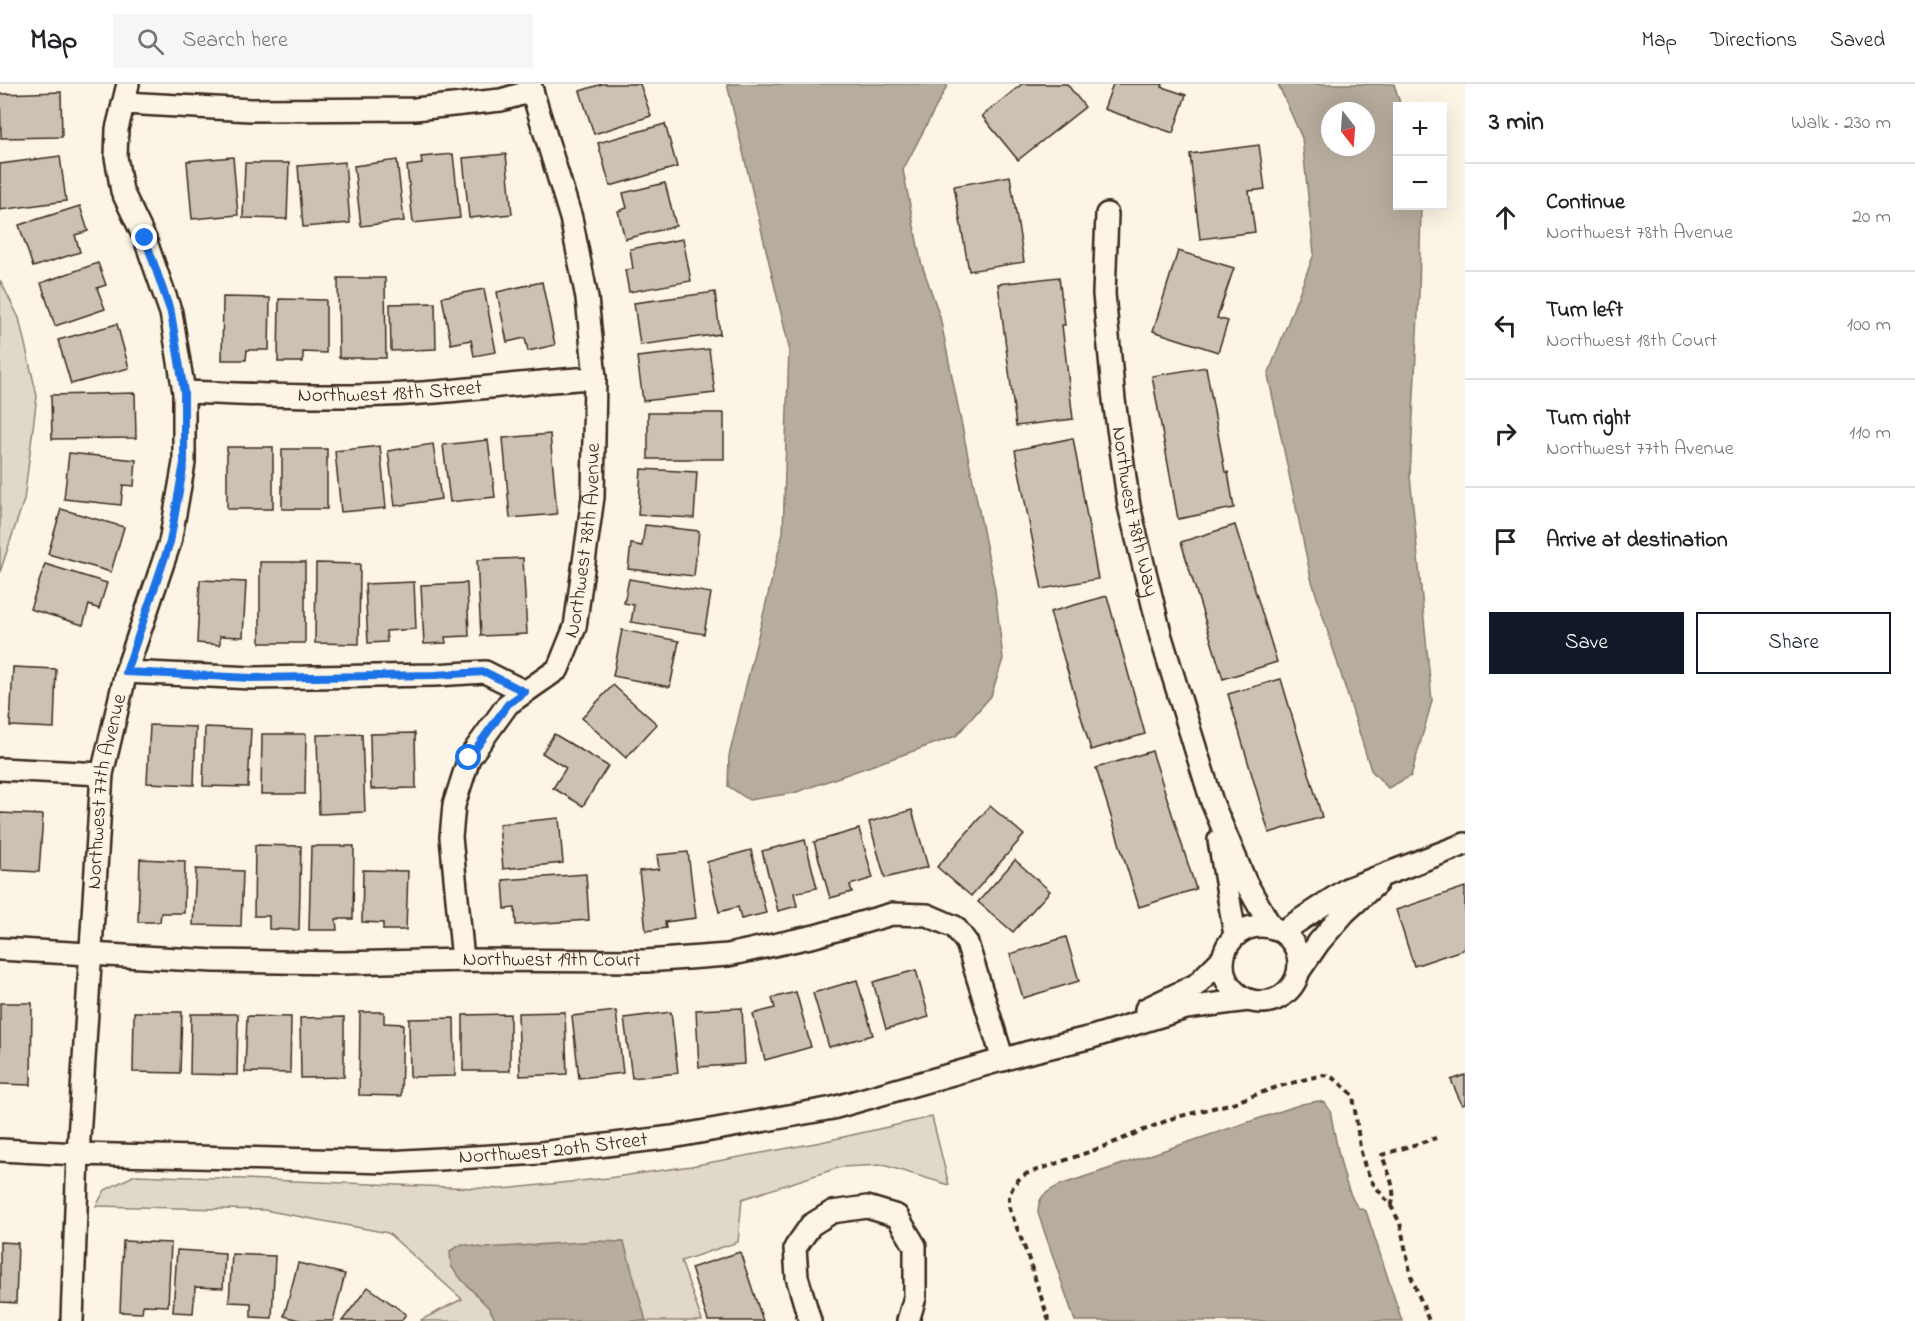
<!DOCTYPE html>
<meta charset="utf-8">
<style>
:root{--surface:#fff;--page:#f6f6f6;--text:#202124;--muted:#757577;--line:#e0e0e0;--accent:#111827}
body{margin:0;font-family:"Indie Flower",sans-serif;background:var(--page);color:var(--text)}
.controls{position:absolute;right:18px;top:18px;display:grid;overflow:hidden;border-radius:0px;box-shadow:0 6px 24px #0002}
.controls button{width:54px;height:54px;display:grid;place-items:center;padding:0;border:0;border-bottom:2px solid var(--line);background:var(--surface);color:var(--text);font:30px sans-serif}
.compass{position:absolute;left:1321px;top:18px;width:54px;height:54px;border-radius:50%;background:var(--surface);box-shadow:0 6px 24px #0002;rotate:163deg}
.stop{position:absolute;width:18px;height:18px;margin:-14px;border:4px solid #1a73e8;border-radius:50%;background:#fff}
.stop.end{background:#1a73e8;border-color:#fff;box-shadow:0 2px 6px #0008}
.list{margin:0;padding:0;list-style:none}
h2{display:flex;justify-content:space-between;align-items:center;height:78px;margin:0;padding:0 24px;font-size:26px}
h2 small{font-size:20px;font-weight:400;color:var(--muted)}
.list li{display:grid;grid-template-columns:39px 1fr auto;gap:18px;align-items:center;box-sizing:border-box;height:108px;padding:0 24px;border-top:2px solid var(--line)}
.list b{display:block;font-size:22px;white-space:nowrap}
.list p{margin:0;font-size:20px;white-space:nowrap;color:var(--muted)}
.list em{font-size:20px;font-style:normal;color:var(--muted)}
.actions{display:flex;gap:12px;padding:18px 24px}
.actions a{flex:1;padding:14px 0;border:2px solid var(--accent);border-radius:0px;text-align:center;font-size:21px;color:var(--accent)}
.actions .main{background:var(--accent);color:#fff}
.icon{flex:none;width:33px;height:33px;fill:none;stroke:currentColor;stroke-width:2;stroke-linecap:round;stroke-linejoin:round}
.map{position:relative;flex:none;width:1465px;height:1237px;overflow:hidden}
header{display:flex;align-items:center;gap:36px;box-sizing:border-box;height:84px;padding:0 30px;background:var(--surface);border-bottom:2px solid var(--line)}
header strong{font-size:28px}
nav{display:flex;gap:33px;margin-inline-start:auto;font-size:21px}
.search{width:420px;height:54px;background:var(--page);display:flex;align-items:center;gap:15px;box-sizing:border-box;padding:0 21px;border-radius:0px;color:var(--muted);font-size:22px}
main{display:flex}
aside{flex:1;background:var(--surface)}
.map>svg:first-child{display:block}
</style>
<header>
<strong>Map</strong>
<div class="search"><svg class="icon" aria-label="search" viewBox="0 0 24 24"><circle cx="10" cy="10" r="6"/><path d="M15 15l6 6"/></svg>Search here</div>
<nav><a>Map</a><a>Directions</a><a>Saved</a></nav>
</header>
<main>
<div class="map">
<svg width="1465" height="1237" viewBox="0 0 1465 1237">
<rect width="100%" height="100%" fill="#fcf5e5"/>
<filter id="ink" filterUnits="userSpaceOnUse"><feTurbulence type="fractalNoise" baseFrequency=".0167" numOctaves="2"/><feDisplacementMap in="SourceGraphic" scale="12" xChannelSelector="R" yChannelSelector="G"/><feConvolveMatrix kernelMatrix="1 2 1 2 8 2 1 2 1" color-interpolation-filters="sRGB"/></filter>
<g filter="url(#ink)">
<g fill="#e0d8c8" stroke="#8e8173" stroke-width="1.5">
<polygon points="0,196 19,234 37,312 24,416 0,488"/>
<polygon points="932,1033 949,1101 883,1081 841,1083 742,1115 738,1158 681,1177 702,1237 422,1237 421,1236 462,1215 388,1149 264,1126 96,1122 105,1106 135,1091 503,1105 608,1094 691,1082 821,1058"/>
</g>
<g fill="#b7ad9e" stroke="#85796b" stroke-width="1.5" fill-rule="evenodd">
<polygon points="727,0 948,0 903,86 921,178 940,233 995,506 1003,575 991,612 956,652 794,709 749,716 728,702 729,672 783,449 789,263"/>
<path d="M1278,0H1394L1401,22H1398V122H1421L1419,209L1410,392L1432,617L1411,692L1388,704L1371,686L1311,494L1268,291L1314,170L1302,54ZM1330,27H1366V63H1330Z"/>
<path d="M1318,1017L1325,1019L1330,1026C1334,1046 1344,1109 1358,1123C1360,1125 1363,1125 1366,1127L1402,1237H1075L1038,1129C1038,1112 1045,1109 1060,1101L1302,1020Z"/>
<polygon points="597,1157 624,1158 646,1237 496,1237 489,1224 461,1195 451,1182 450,1167 462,1160 484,1164"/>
</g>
<g fill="#ccc2b3" stroke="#3b2a1e" stroke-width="1.5">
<polygon points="602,0 640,0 651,32 594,50 580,7"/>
<polygon points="1022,0 1067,0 1085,23 1018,76 982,32"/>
<polygon points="1113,0 1163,0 1162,3 1186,11 1173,49 1104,25"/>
<polygon points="61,8 62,53 1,54 0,10"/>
<polygon points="665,40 677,83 610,102 598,59"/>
<polygon points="1259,61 1265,105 1249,107 1255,148 1200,155 1190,70"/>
<polygon points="453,70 460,134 413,139 407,82 422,80 421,73"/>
<polygon points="506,70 512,130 469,134 463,74"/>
<polygon points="60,72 66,117 0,126 0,80"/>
<polygon points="233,73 238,131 192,135 187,77"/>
<polygon points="397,76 404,137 361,142 354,82"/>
<polygon points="345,78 350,139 303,143 298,82"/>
<polygon points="245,79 289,79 287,135 243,134"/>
<polygon points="1010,92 1024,178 969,187 954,102"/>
<polygon points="665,99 676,142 625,155 618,127 627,124 623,109"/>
<polygon points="80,122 88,147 75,151 80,168 33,183 19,141"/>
<polygon points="683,155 691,197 629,208 625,186 633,185 630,165"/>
<polygon points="1178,167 1234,184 1217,234 1228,237 1218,268 1153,247"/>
<polygon points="98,179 106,201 97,204 105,225 55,242 41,199"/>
<polygon points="1059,193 1065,241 1062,241 1073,335 1016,342 998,200"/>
<polygon points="338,194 385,194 386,274 339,274"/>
<polygon points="542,198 555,261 528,267 525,254 507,258 497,208"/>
<polygon points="484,205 496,268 474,272 471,256 451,260 442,213"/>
<polygon points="715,208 720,250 640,261 634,219"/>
<polygon points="223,213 270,214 269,266 247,266 246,276 222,276"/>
<polygon points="279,215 326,216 326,269 303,268 303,278 278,278"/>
<polygon points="435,219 436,265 391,267 390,220"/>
<polygon points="117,240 129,284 71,300 58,256"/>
<polygon points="709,265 715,309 643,317 637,273"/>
<polygon points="1206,283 1225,388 1228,388 1234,424 1178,435 1152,292"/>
<polygon points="135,309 136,354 52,355 51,311"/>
<rect x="648" y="329" width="76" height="46"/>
<polygon points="550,350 557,430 510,434 503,354"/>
<polygon points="1073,354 1098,495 1042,505 1015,366"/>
<polygon points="488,356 495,413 450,418 443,361"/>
<polygon points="433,360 441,415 395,422 388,367"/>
<polygon points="380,362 386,424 341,428 335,367"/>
<rect x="227" y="363" width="46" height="62"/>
<rect x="282" y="365" width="45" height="60"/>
<polygon points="69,369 136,376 134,402 123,401 121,421 64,415"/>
<polygon points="641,385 697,388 694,434 638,431"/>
<polygon points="61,425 124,443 111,488 48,470"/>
<polygon points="645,441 699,447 694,492 628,485 631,460 642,462"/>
<polygon points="1235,441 1277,578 1223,595 1181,458"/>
<polygon points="523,474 527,550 481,552 477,476"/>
<rect x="260" y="478" width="45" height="81"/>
<polygon points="316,479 360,480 359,560 315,559"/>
<polygon points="45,480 107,499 99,525 89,521 83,541 30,525"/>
<polygon points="629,495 711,509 704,550 631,538 634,521 624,519"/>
<polygon points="200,496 246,498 243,553 220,552 220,561 197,559"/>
<polygon points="414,498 416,545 386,547 387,558 368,559 365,500"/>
<polygon points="467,499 469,552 445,553 446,559 424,560 421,501"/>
<polygon points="1107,512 1145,650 1091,666 1050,528"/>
<polygon points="622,546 679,557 670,603 613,592"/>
<polygon points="13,583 56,585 54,644 10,642"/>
<polygon points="1281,595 1322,733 1269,749 1228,610"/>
<polygon points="613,601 657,640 626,674 582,634"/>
<polygon points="150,641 196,643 194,701 147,699"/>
<polygon points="205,643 251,645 248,703 203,702"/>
<polygon points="415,649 416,704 371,705 370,650"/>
<polygon points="262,650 306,650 305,710 261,710"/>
<polygon points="362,650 365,728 319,730 317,651"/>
<polygon points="554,650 608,682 583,722 553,704 566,684 542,669"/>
<polygon points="1152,667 1196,805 1139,823 1096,684"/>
<polygon points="990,722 1024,751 971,812 937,783"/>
<polygon points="912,726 928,783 885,794 869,738"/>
<polygon points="0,729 43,731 39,788 0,786"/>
<polygon points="559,734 563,779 503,785 499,740"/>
<polygon points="859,745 873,794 850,801 852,808 830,814 814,758"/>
<polygon points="805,756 817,804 794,809 797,822 778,827 762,767"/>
<polygon points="255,761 301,762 299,846 269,845 269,832 254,832"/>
<polygon points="311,762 354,762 353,835 336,835 337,846 309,846"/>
<polygon points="751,766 766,829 741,835 738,823 719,828 707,778"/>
<polygon points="688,768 696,834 665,838 666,844 646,847 639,787 659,785 657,771"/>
<polygon points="140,775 185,777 184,829 161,829 160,838 138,838"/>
<polygon points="1015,776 1050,807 1013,848 978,818"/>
<polygon points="196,785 243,787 241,842 193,841"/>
<polygon points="363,786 408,787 406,846 383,846 383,839 362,838"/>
<polygon points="586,790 589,836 516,841 515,824 505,825 503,796"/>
<polygon points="1465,803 1465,865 1414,882 1396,826"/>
<polygon points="1066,853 1079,897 1023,914 1010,870"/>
<polygon points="916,886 929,933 886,945 873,898"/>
<polygon points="857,896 873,951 829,963 813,909"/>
<polygon points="796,908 811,963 765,976 753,930 775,924 772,914"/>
<polygon points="0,919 32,919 31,1001 0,1000"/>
<polygon points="742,924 745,980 699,983 696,926"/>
<polygon points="616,927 623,989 579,994 572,932"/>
<polygon points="134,928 182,928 180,989 133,988"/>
<polygon points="360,928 384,928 384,939 403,940 401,1012 359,1011"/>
<polygon points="565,928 567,990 520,992 518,929"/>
<polygon points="671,928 678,989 632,994 624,934"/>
<polygon points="191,930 238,930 237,991 190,990"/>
<polygon points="510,930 510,987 463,987 463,931"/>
<polygon points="247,932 291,933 290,989 245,988"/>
<polygon points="344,933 344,993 301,994 300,934"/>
<polygon points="454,934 455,992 410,993 409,935"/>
<polygon points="1465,991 1465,1020 1462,1021 1451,996"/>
<polygon points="123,1157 171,1159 168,1222 143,1221 142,1229 120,1228"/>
<polygon points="0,1158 18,1159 16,1219 0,1218"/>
<polygon points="177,1166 225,1169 223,1204 195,1203 193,1229 173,1228"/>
<polygon points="740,1168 763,1237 708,1237 691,1184"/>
<polygon points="232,1170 275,1172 272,1234 251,1233 251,1219 229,1218"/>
<polygon points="298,1179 345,1190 333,1237 303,1237 284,1232"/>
<polygon points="368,1203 406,1230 401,1237 342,1237"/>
</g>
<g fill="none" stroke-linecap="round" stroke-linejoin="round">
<g stroke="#3b2a1e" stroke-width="26">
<g id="street">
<polyline points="124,19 251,26 415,25 501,16 532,7"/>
<path id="s1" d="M1107,130L1104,210L1114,316L1129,422L1161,553L1212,718L1246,799L1271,843"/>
<path id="s2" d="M184,308C263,311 343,315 422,309C479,305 537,297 595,294"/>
<polyline points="126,588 252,594 435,591 485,588 525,608"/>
<polyline points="0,685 102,690"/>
<polyline points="1219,756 1235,851"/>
<circle cx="1261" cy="880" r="38"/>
<polyline points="1282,848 1347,805 1465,760"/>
<path id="s3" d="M0,865L214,877L342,879L463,876L646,877L728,871L815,852L892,830L927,831L955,843L967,859L1003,976"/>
<path id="s4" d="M463,876L451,753L454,721L469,674L508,620L558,585L575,543L593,413L595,294L587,214L571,134L530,0"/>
<polyline points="1299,887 1319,858 1345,828 1377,799"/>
<polyline points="1146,925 1196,901 1223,874"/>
<path id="s5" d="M0,1066L78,1070L388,1078L541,1069L672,1053L833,1024L1026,969L1092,953L1186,924L1248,916"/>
<path id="s6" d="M72,1237L78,1070L102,690L126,588L170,458L184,379V308L171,229L145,155L122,107L116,73L117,45L128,0"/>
<polyline points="810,1237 797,1193 795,1164 811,1141 832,1128 867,1123 897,1132 915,1162 915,1213 908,1237"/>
</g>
</g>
<g stroke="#3b2a1e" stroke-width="4" stroke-dasharray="6 4.5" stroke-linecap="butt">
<path d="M1391,1122C1398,1107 1387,1086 1382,1071L1436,1054"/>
<polyline points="1049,1237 1027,1170 1009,1123 1009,1111 1013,1103 1018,1096 1026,1090 1103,1063 1173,1034 1233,1019 1277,1003 1310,994 1324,991 1335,995 1353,1011 1360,1064 1365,1083 1372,1098 1391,1122 1400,1139 1411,1192 1429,1237"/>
</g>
<use href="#street" stroke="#fcf5e5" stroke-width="21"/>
</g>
</g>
<g fill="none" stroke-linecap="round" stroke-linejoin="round" filter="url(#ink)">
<polyline stroke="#1a73e8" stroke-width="8" points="145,154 171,229 184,308 184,379 170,458 126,588 252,594 435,591 485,588 525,608 508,620 469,674"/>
</g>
<g text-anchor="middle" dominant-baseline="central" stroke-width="5" stroke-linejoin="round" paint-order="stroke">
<g font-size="21" fill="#3b2a1e" stroke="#fcf5e5">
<text stroke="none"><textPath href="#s2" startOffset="206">Northwest 18th Street</textPath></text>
<text stroke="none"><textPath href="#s1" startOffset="300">Northwest 78th Way</textPath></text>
<text stroke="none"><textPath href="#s4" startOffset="465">Northwest 78th Avenue</textPath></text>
<text stroke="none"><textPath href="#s6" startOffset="531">Northwest 77th Avenue</textPath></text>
<text stroke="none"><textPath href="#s3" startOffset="552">Northwest 19th Court</textPath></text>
<text stroke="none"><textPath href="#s5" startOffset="554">Northwest 20th Street</textPath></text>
</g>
</g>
</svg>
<div class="controls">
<button>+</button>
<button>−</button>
</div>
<svg class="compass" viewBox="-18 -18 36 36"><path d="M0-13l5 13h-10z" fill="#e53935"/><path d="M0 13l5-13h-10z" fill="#757577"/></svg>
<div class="stop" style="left:469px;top:674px"></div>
<div class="stop end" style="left:145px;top:154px"></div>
</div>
<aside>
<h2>3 min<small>Walk · 230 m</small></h2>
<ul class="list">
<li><svg class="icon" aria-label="ahead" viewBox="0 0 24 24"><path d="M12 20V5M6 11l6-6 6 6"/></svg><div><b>Continue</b><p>Northwest 78th Avenue</p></div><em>20 m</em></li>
<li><svg class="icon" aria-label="left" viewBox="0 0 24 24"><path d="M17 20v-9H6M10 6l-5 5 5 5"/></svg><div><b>Turn left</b><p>Northwest 18th Court</p></div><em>100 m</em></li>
<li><svg class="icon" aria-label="right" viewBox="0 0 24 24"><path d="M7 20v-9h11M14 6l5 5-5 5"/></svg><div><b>Turn right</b><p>Northwest 77th Avenue</p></div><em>110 m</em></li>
<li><svg class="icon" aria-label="arrive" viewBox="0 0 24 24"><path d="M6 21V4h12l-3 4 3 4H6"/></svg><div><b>Arrive at destination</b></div></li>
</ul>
<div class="actions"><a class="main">Save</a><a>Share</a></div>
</aside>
</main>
